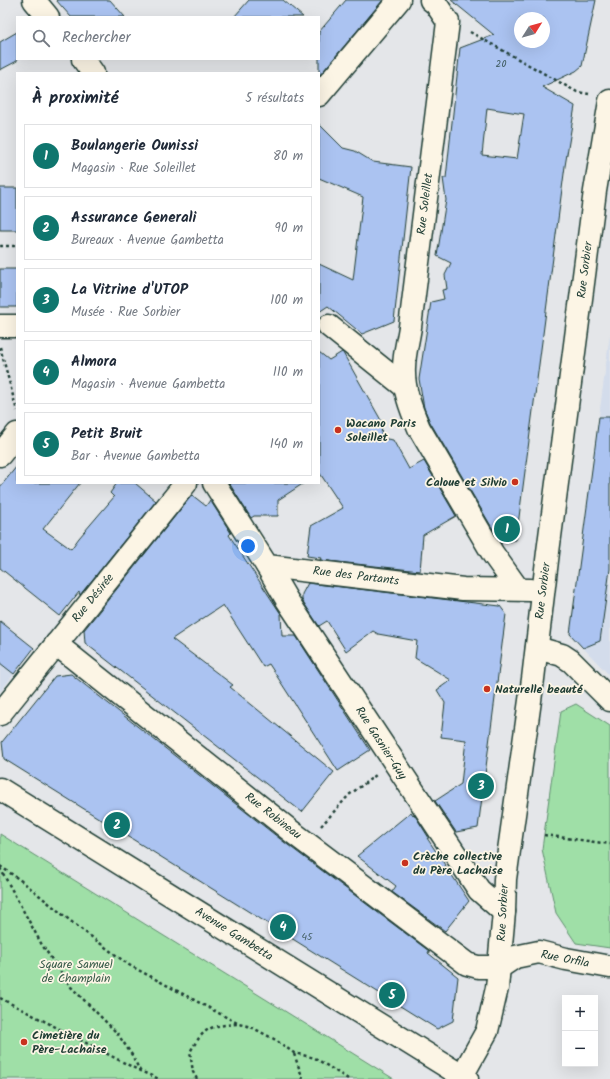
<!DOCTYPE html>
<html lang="fr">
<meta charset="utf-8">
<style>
:root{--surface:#fff;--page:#f6f6f7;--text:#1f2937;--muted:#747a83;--line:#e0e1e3;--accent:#0f766e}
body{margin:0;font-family:Kalam,sans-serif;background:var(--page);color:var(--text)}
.controls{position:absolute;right:12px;bottom:12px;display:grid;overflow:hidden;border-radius:0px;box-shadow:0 4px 16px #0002}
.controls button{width:36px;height:36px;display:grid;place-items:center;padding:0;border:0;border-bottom:1px solid var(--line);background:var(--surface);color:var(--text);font:20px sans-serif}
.compass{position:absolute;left:514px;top:12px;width:36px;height:36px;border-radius:50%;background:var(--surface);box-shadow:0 4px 16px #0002;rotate:53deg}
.you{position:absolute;left:248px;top:546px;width:14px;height:14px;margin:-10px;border:3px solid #fff;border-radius:50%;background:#1a73e8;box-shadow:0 0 0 6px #1a73e833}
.badge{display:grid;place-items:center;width:26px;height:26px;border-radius:50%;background:var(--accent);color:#fff;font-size:13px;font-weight:700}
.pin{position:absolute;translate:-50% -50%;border:2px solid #fff;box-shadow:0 1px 4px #0006}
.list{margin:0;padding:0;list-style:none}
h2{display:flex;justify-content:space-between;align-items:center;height:52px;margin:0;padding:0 16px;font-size:17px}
h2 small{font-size:13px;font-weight:400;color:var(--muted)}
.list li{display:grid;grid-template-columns:26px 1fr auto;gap:12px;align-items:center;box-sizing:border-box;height:64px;margin:0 8px 8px;padding:0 8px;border:1px solid var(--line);border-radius:0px}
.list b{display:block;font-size:15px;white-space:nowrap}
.list p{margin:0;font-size:13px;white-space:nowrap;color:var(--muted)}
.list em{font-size:13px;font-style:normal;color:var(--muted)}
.icon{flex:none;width:22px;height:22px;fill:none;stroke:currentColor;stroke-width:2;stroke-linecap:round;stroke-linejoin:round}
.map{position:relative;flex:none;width:610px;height:1079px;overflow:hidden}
.search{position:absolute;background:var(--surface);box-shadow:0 4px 16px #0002;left:16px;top:16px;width:304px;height:44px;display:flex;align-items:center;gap:10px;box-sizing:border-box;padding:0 14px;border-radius:0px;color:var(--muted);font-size:15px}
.panel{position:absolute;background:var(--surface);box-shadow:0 4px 16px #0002;left:16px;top:72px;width:304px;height:412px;border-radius:0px}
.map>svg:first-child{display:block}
</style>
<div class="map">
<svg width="610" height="1079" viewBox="0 0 610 1079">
<rect width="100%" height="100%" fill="#e4e6e9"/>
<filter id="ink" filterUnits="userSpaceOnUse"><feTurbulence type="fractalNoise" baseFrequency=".025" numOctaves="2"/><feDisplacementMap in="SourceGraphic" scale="8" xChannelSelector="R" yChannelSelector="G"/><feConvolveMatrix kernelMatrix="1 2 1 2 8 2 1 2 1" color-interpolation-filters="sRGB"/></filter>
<g filter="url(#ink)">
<g fill="#d3dceb">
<polygon points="610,334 610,676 570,634"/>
<polygon points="0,621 34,648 0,692"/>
</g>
<g fill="#9fdfa7" stroke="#5f8e6e">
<polygon points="576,704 610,726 610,948 576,943 556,913 542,849 561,711"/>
<polygon points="0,834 394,1079 0,1079"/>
</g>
<g fill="#abc3f1" stroke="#1f3d34" fill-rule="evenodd">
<polygon points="56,0 110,0 125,17 71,17"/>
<polygon points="249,0 283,0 303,17 234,17"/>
<polygon points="346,0 383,0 319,76 319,32"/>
<path d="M451,0H596L582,66L576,71L542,87L575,106L565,166L516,540L501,543L430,422L424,408L419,379L431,302L444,299L442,290L447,289L445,275L451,263L437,256L446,200L443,178H446L460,48L494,35ZM520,18H544V42H520ZM487,108L524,114L517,159L482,155Z"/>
<polygon points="17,32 17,61 0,70 0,42"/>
<polygon points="319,124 343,148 355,151 373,162 411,167 394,321 362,334 328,306 319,312 319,264 353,280 363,197 319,178"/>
<rect x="0" y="188" width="17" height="42"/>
<rect x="0" y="269" width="17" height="38"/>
<polygon points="319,352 329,360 342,352 343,353 382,422 381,438 393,440 409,469 424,461 456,516 423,535 420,571 320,560 321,558 307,556 311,526 343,508 319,472"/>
<polygon points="599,417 610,417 610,569 600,641 583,648 570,634"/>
<polygon points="17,466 17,483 80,483 43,529 71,549 79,538 114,497 110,493 117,483 135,483 156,501 80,595 79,592 60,616 0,568 0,487"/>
<polygon points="229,483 304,483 278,500 278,516 254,516 251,518"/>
<polygon points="192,495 206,506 210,500 231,533 229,535 281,614 282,636 296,636 370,750 338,771 269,664 263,667 223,605 172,639 233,685 230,687 334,772 302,812 85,643 84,630"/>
<polygon points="308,583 500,606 506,614 478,828 456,832 435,801 461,784 466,740 441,737 445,703 437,690 451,680 415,658 417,641 378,634 373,631 346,651 327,621 319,626 302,600 302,594"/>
<polygon points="0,621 34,648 14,674 0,663"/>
<polygon points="71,674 284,842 429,951 428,953 458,977 453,1021 437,1029 4,759 2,742 55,676"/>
<polygon points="411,812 413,815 414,814 429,838 427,838 469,901 445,931 392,892 396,886 357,856"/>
</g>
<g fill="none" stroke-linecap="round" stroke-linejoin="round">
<g stroke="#1f3d34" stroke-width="25">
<g id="minor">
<polyline points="34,0 48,17"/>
<path d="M431,0L436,4L448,22L410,327C408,341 404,354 404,368C403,389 411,409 419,428L493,554L518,589"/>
<polyline points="83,59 93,73"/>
<polyline points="319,95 399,0"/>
<polyline points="0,326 17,326"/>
<polyline points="329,326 405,387"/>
<polyline points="0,455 17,434"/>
<polyline points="214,483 267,566 463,589 530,590"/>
<polyline points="267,566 287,600 479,890 504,912"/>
<polyline points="56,644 292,832 467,964 478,967 500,967"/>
<polyline points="537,648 562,655 571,661 610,700"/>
<polyline points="0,714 186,483"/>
<polyline points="500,967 515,957 539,952 566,959 610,967"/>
<polyline points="462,1076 487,1031 497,988 504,912 505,879 533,679 548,552 595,191 610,101"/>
</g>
</g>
<g stroke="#1f3d34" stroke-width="25">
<polyline id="major" points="0,789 467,1079"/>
</g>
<g stroke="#1f3d34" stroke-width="2.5" stroke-dasharray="3 3" stroke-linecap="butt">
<polyline points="470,32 577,92 589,94"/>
<polyline points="0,246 17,246"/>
<polyline points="0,347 17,411"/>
<polyline points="321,826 349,795 376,775"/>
<polyline points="544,835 610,844"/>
<polyline points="0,866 23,882 73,923 129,965 239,1024 251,1027 274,1039 294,1053 315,1058 348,1079"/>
<polyline points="0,868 42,945 71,987 117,1033 132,1055 140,1071"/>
<polyline points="0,998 140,1071 159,1079"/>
<polyline points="294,1054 303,1079"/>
<path d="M197,1079L193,1072L190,1052C205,1026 210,1026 238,1024"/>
</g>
<use href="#minor" stroke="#fcf5e5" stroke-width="22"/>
<use href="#major" stroke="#fcf5e5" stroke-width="22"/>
</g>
</g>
<g fill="#c8321e" stroke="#fcf5e5" stroke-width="1.5">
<circle cx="338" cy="430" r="4"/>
<circle cx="515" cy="482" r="4"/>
<circle cx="487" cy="689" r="4"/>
<circle cx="405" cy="863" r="4"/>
<circle cx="24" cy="1042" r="4"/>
</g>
<g text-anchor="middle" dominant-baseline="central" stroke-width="3.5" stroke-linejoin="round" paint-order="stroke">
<g font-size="10" fill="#425e63">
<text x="501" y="64">20</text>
<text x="307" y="937">45</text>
</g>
<g font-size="12" fill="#1f3d34" stroke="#fcf5e5">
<text transform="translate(425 204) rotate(-83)">Rue Soleillet</text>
<text transform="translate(585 270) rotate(-83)">Rue Sorbier</text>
<text transform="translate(356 576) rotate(7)">Rue des Partants</text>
<text transform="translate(543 591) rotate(-83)">Rue Sorbier</text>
<text transform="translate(93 598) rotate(-51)">Rue Désirée</text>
<text transform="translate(381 743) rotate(57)">Rue Gasnier-Guy</text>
<text transform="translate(273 816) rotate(38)">Rue Robineau</text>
<text transform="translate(503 913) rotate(-87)">Rue Sorbier</text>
<text transform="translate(234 934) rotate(32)">Avenue Gambetta</text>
<text transform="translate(565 959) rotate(11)">Rue Orfila</text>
</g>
<g font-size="12" font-weight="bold" fill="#1f3d34" stroke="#fcf5e5" text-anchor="start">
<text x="346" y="423">Wacano Paris<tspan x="346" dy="14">Soleillet</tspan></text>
<text x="507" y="482" text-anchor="end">Caloue et Silvio</text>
<text x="495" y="689">Naturelle beauté</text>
<text x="413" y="856">Crèche collective<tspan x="413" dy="14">du Père Lachaise</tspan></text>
<text x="32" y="1035">Cimetière du<tspan x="32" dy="14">Père-Lachaise</tspan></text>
</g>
<g font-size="12" fill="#395d4b" stroke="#fcf5e5">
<text x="76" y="964">Square Samuel<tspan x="76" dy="14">de Champlain</tspan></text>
</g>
</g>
</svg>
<div class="controls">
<button>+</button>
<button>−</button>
</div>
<svg class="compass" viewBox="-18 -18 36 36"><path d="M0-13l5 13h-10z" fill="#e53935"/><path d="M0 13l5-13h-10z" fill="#747a83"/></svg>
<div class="you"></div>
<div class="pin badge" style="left:507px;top:529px">1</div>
<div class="pin badge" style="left:117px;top:825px">2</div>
<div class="pin badge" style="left:481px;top:786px">3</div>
<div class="pin badge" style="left:283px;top:927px">4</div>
<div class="pin badge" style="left:392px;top:995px">5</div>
<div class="search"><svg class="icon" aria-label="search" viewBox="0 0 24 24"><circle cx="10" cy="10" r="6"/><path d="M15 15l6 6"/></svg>Rechercher</div>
<section class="panel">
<h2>À proximité<small>5 résultats</small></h2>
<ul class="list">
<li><span class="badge">1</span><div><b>Boulangerie Ounissi</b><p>Magasin · Rue Soleillet</p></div><em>80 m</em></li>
<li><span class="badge">2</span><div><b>Assurance Generali</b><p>Bureaux · Avenue Gambetta</p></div><em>90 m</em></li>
<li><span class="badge">3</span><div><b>La Vitrine d'UTOP</b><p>Musée · Rue Sorbier</p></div><em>100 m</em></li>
<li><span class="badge">4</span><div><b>Almora</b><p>Magasin · Avenue Gambetta</p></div><em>110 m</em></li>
<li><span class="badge">5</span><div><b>Petit Bruit</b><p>Bar · Avenue Gambetta</p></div><em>140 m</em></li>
</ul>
</section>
</div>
